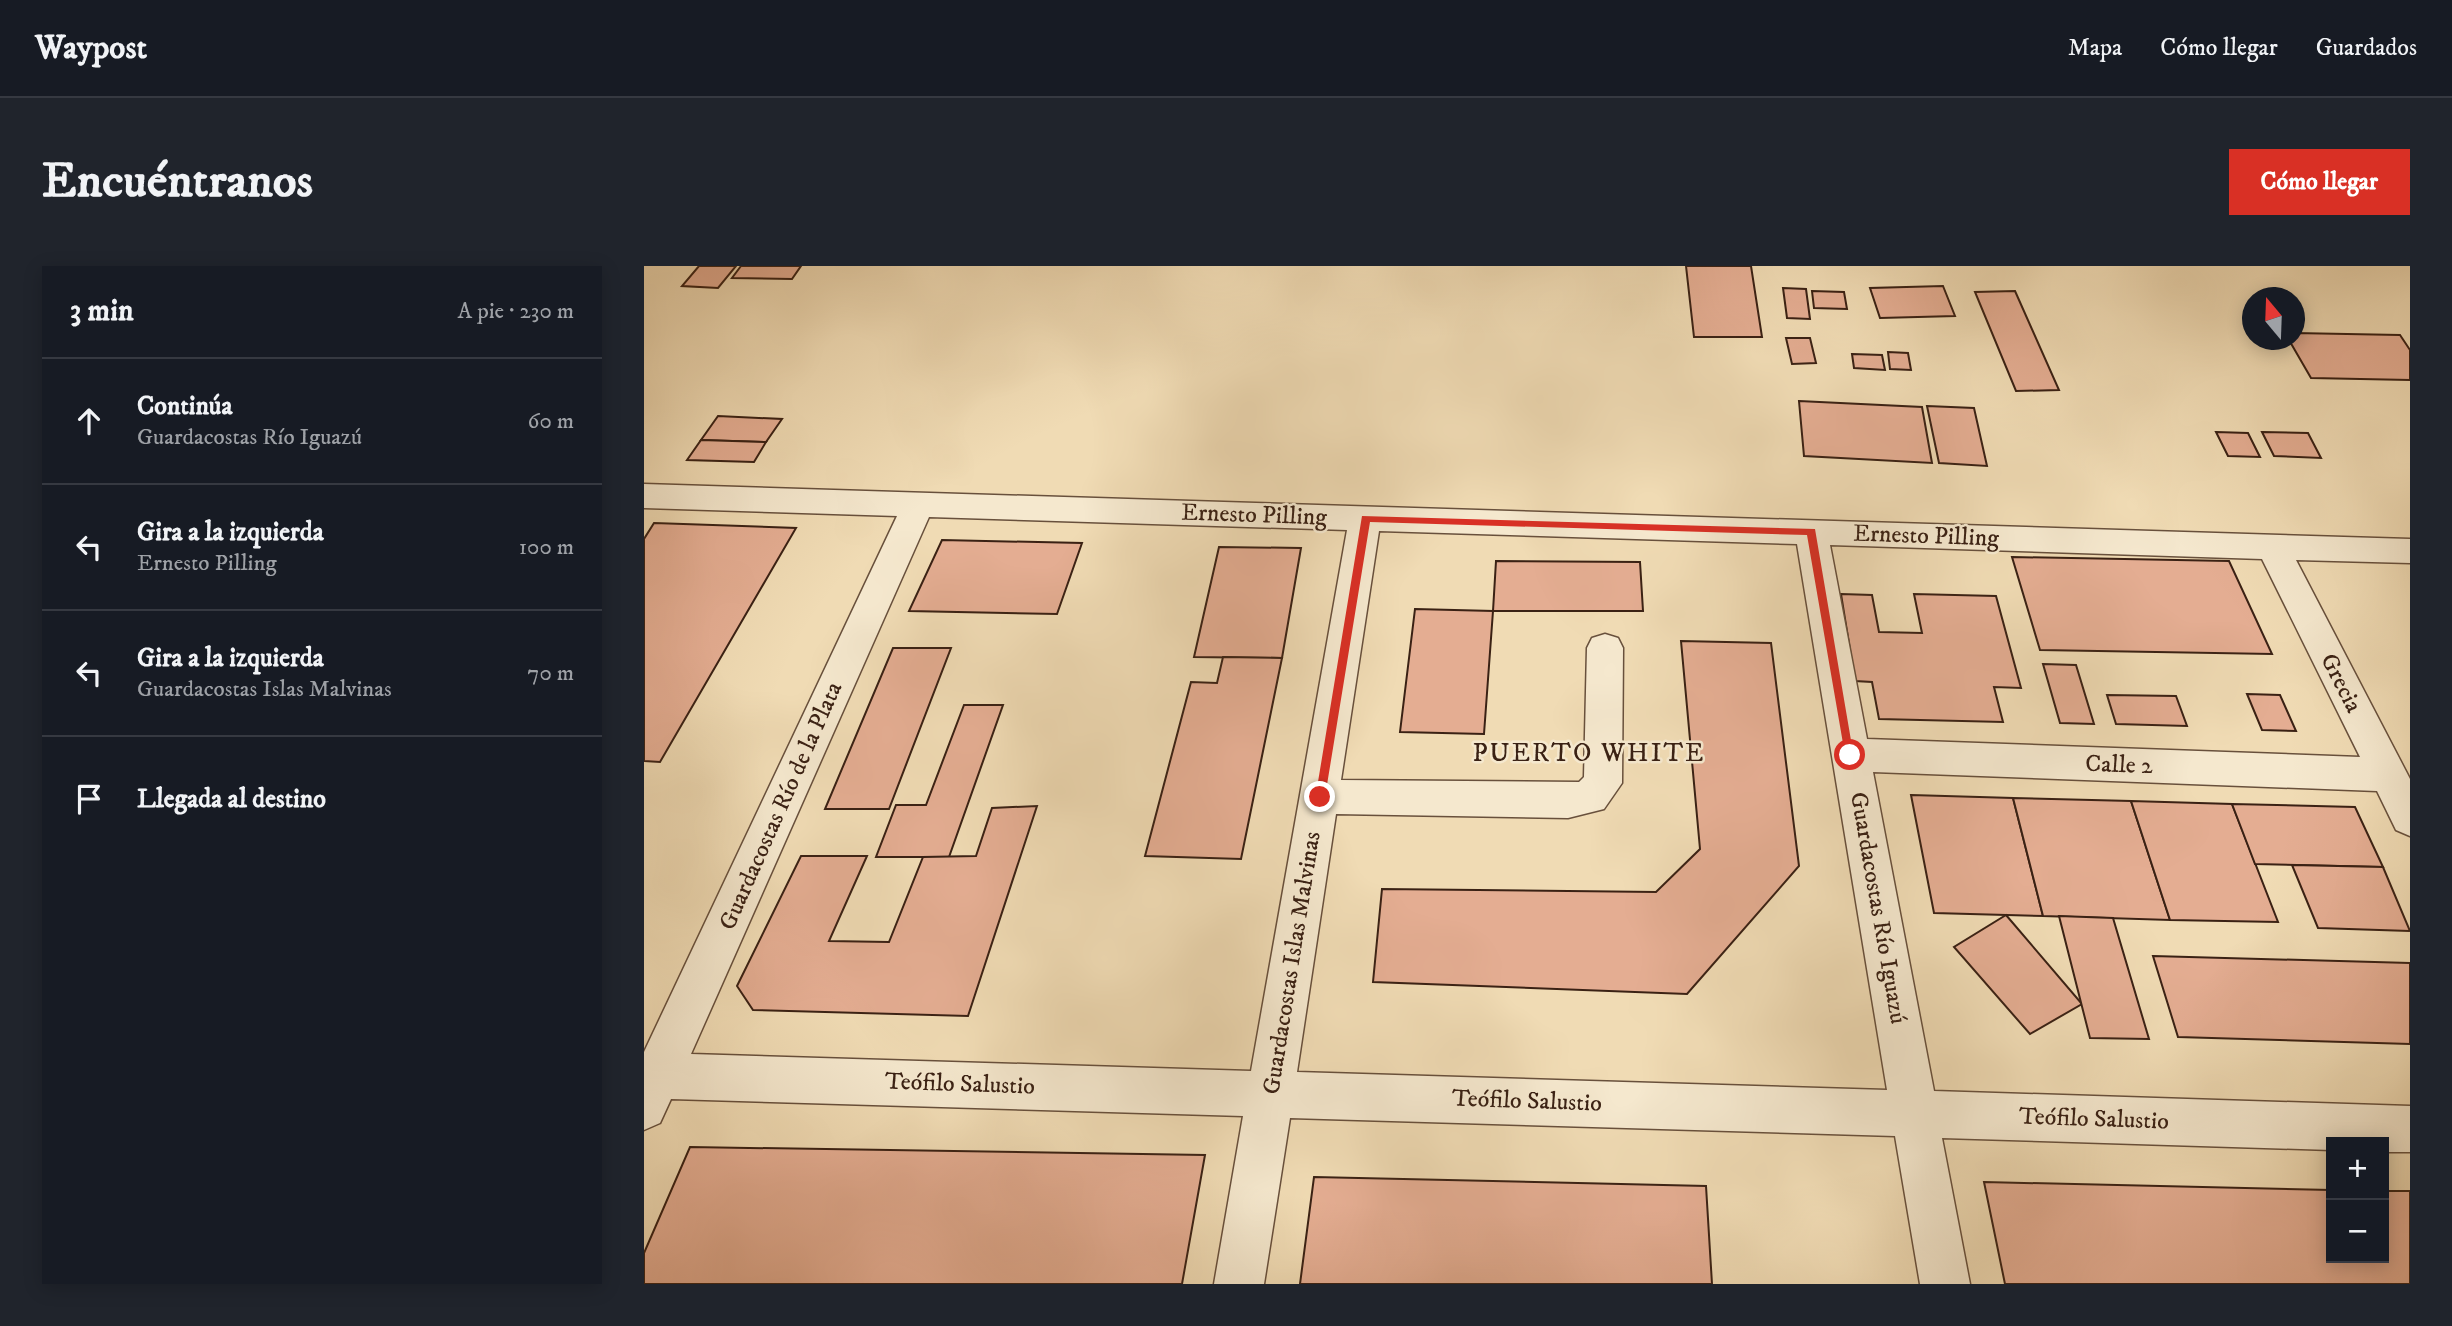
<!DOCTYPE html>
<html lang="es">
<meta charset="utf-8">
<style>
:root{--surface:#171b24;--page:#20242c;--text:#f1f3f6;--muted:#9ea1a6;--line:#363941;--accent:#d93025}
body{margin:0;font-family:"IM FELL DW Pica",serif;background:var(--page);color:var(--text)}
.controls{position:absolute;right:21px;bottom:21px;display:grid;overflow:hidden;border-radius:0px;box-shadow:0 4px 18px #0003}
.controls button{width:63px;height:63px;display:grid;place-items:center;padding:0;border:0;border-bottom:2px solid var(--line);background:var(--surface);color:var(--text);font:35px sans-serif}
.compass{position:absolute;left:1598px;top:21px;width:63px;height:63px;border-radius:50%;background:var(--surface);box-shadow:0 4px 18px #0003;rotate:341deg}
.stop{position:absolute;width:21px;height:21px;margin:-16px;border:5px solid #d93025;border-radius:50%;background:#fff}
.stop.end{background:#d93025;border-color:#fff;box-shadow:0 2px 7px #0008}
.list{margin:0;padding:0;list-style:none}
h2{display:flex;justify-content:space-between;align-items:center;height:91px;margin:0;padding:0 28px;font-size:30px}
h2 small{font-size:23px;font-weight:400;color:var(--muted)}
.list li{display:grid;grid-template-columns:46px 1fr auto;gap:21px;align-items:center;box-sizing:border-box;height:126px;padding:0 28px;border-top:2px solid var(--line)}
.list b{display:block;font-size:26px;white-space:nowrap}
.list p{margin:0;font-size:23px;white-space:nowrap;color:var(--muted)}
.list em{font-size:23px;font-style:normal;color:var(--muted)}
.icon{flex:none;width:38px;height:38px;fill:none;stroke:currentColor;stroke-width:2;stroke-linecap:round;stroke-linejoin:round}
.map{position:relative;flex:none;width:1766px;height:1018px;overflow:hidden;border-radius:0px}
header{display:flex;align-items:center;gap:42px;box-sizing:border-box;height:98px;padding:0 35px;background:var(--surface);border-bottom:2px solid var(--line)}
header strong{font-size:33px}
nav{display:flex;gap:38px;margin-inline-start:auto;font-size:24px}
.intro{display:flex;align-items:center;justify-content:space-between;box-sizing:border-box;height:168px;padding:0 42px}
h1{margin:0;font-size:49px}
.button{padding:18px 32px;border-radius:0px;background:var(--accent);color:#fff;font-size:24px;font-weight:700}
main{display:flex;gap:42px;padding:0 42px}
aside{flex:1;background:var(--surface);border-radius:0px;box-shadow:0 4px 18px #0003}
.map>svg:first-child{display:block}
</style>
<header>
<strong>Waypost</strong>
<nav><a>Mapa</a><a>Cómo llegar</a><a>Guardados</a></nav>
</header>
<div class="intro"><h1>Encuéntranos</h1><a class="button">Cómo llegar</a></div>
<main>
<aside>
<h2>3 min<small>A pie · 230 m</small></h2>
<ul class="list">
<li><svg class="icon" aria-label="ahead" viewBox="0 0 24 24"><path d="M12 20V5M6 11l6-6 6 6"/></svg><div><b>Continúa</b><p>Guardacostas Río Iguazú</p></div><em>60 m</em></li>
<li><svg class="icon" aria-label="left" viewBox="0 0 24 24"><path d="M17 20v-9H6M10 6l-5 5 5 5"/></svg><div><b>Gira a la izquierda</b><p>Ernesto Pilling</p></div><em>100 m</em></li>
<li><svg class="icon" aria-label="left" viewBox="0 0 24 24"><path d="M17 20v-9H6M10 6l-5 5 5 5"/></svg><div><b>Gira a la izquierda</b><p>Guardacostas Islas Malvinas</p></div><em>70 m</em></li>
<li><svg class="icon" aria-label="arrive" viewBox="0 0 24 24"><path d="M6 21V4h12l-3 4 3 4H6"/></svg><div><b>Llegada al destino</b></div></li>
</ul>
</aside>
<div class="map">
<svg width="1766" height="1018" viewBox="0 0 1766 1018">
<rect width="100%" height="100%" fill="#f0dbb4"/>
<filter id="stains"><feTurbulence type="fractalNoise" baseFrequency=".00286" numOctaves="4"/><feColorMatrix values="0 0 0 0 .2 0 0 0 0 .09 0 0 0 0 .02 0 0 0 .5 -.17"/></filter>
<radialGradient id="worn" r=".72"><stop offset=".6" stop-color="#630" stop-opacity="0"/><stop offset="1" stop-color="#630" stop-opacity=".3"/></radialGradient>
<g fill="#e4ad92" stroke="#3a2114" stroke-width="2">
<polygon points="55,0 92,0 74,22 38,20"/>
<polygon points="97,0 157,0 148,13 88,12"/>
<polygon points="1042,0 1107,0 1118,71 1050,71"/>
<polygon points="1299,20 1311,50 1236,52 1226,22"/>
<polygon points="1139,22 1162,23 1166,53 1143,52"/>
<polygon points="1168,25 1200,26 1203,43 1170,42"/>
<polygon points="1371,25 1415,124 1372,125 1331,26"/>
<polygon points="1650,67 1756,69 1766,84 1766,114 1667,112 1645,74 1650,74"/>
<polygon points="1142,72 1166,72 1172,97 1148,98"/>
<polygon points="1244,86 1264,87 1267,104 1246,103"/>
<polygon points="1208,88 1238,89 1241,104 1210,102"/>
<polygon points="1155,135 1278,141 1288,197 1160,190"/>
<polygon points="1283,140 1330,142 1343,200 1295,197"/>
<polygon points="74,150 138,153 122,176 57,174"/>
<polygon points="1572,166 1604,167 1616,191 1584,190"/>
<polygon points="1618,166 1664,167 1677,192 1630,190"/>
<polygon points="57,174 122,176 110,196 43,194"/>
<polygon points="10,257 152,262 16,496 0,495 0,273"/>
<polygon points="298,274 438,277 413,348 265,345"/>
<polygon points="575,281 657,282 638,392 550,391"/>
<polygon points="1368,291 1585,295 1628,388 1396,384"/>
<polygon points="852,295 996,296 999,345 849,345"/>
<polygon points="1197,328 1228,329 1235,366 1278,367 1270,328 1352,330 1377,422 1350,421 1359,456 1235,453 1228,416 1211,415"/>
<polygon points="771,343 849,345 840,468 756,466"/>
<polygon points="1037,375 1127,377 1155,600 1043,728 729,716 738,623 1012,626 1056,583"/>
<polygon points="249,382 307,382 245,543 181,543"/>
<polygon points="579,391 638,392 597,593 501,590 547,416 573,417"/>
<polygon points="1399,398 1432,399 1450,458 1416,457"/>
<polygon points="1603,428 1636,429 1652,465 1618,464"/>
<polygon points="1463,429 1532,430 1543,460 1472,458"/>
<polygon points="320,439 359,439 305,591 232,591 252,539 282,539"/>
<polygon points="1267,529 1369,532 1399,650 1290,647"/>
<polygon points="1369,532 1487,535 1526,654 1399,650"/>
<polygon points="1487,535 1588,538 1634,656 1526,654"/>
<polygon points="1588,538 1711,541 1739,601 1611,598"/>
<polygon points="393,540 324,750 109,744 93,720 157,590 223,590 185,675 245,676 279,591 332,590 348,542"/>
<polygon points="1648,599 1739,601 1766,665 1674,662"/>
<polygon points="1362,649 1438,738 1386,768 1310,681"/>
<polygon points="1415,650 1469,652 1505,773 1446,772"/>
<polygon points="1509,690 1766,697 1766,778 1534,771"/>
<polygon points="46,881 561,889 538,1018 0,1018 0,987"/>
<polygon points="670,911 1062,920 1068,1018 656,1018"/>
<polygon points="1340,916 1687,924 1687,992 1740,992 1740,925 1766,925 1766,1018 1361,1018"/>
</g>
<g fill="none" stroke-linecap="round" stroke-linejoin="round">
<g stroke="#68503c" stroke-width="3">
<path id="minor" d="M0,218L1766,273V297L1652,294L1766,513V570L1752,564L1733,525L1229,506L1290,825L1766,840V886H1740V876H1687V884L1298,872L1326,1018H1276L1251,870L646,852L620,1018H570L599,850L27,833L16,857L0,864V786L253,250L0,242ZM285,251L703,264L607,805L47,788ZM735,265L1153,278L1243,824L653,806L692,548L924,552L960,543L978,517L979,382L974,372L961,368L948,372L943,382L940,511L935,516L697,514ZM1186,279L1618,293L1716,491L1223,473Z"/>
</g>
<use href="#minor" fill="#f5e8ce" fill-rule="evenodd"/>
</g>
<polygon fill="#d93025" points="718,250 1171,263 1210,492 1202,492 1201,489 1163,269 726,256 681,531 680,534 671,534"/>
<g text-anchor="middle" dominant-baseline="central" stroke-width="5" stroke-linejoin="round" paint-order="stroke">
<g font-size="24" fill="#3a2114" stroke="#f5e8ce">
<text transform="translate(610 249) rotate(2)">Ernesto Pilling</text>
<text transform="translate(1282 270) rotate(2)">Ernesto Pilling</text>
<text transform="translate(1697 417) rotate(63)">Grecia</text>
<text transform="translate(1475 499) rotate(2)">Calle 2</text>
<text transform="translate(137 540) rotate(-66)">Guardacostas Río de la Plata</text>
<text transform="translate(1234 642) rotate(80)">Guardacostas Río Iguazú</text>
<text transform="translate(648 697) rotate(-81)">Guardacostas Islas Malvinas</text>
<text transform="translate(316 818) rotate(2)">Teófilo Salustio</text>
<text transform="translate(883 835) rotate(2)">Teófilo Salustio</text>
<text transform="translate(1450 853) rotate(2)">Teófilo Salustio</text>
</g>
<g font-size="26" letter-spacing="2" fill="#3a2114" stroke="#f5e8ce">
<text x="945" y="487">PUERTO WHITE</text>
</g>
</g>
<rect width="100%" height="100%" filter="url(#stains)"/>
<rect width="100%" height="100%" fill="url(#worn)"/>
</svg>
<div class="controls">
<button>+</button>
<button>−</button>
</div>
<svg class="compass" viewBox="-18 -18 36 36"><path d="M0-13l5 13h-10z" fill="#e53935"/><path d="M0 13l5-13h-10z" fill="#9ea1a6"/></svg>
<div class="stop" style="left:1206px;top:489px"></div>
<div class="stop end" style="left:676px;top:531px"></div>
</div>
</main>
